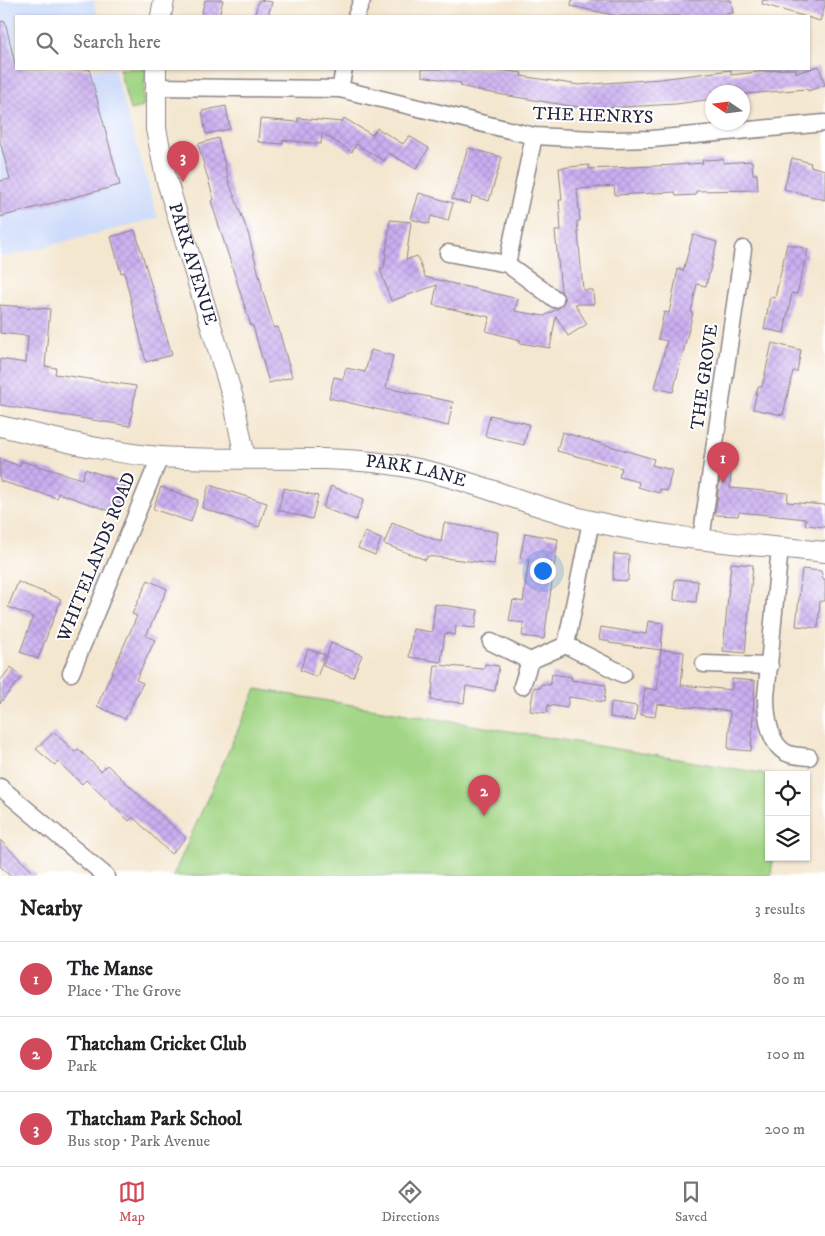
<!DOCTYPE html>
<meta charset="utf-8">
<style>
:root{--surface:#fff;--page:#f6f6f6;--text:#202124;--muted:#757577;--line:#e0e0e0;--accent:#d1495b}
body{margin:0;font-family:"IM FELL DW Pica",serif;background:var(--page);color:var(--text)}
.controls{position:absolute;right:15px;bottom:15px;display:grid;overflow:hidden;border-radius:0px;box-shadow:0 1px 4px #0004}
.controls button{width:45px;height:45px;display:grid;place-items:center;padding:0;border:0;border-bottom:1px solid var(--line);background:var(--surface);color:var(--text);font:25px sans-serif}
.compass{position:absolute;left:705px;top:85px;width:45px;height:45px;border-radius:50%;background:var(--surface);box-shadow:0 1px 4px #0004;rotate:283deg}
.you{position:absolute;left:542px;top:570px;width:18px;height:18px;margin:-12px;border:4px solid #fff;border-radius:50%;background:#1a73e8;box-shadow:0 0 0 8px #1a73e833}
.badge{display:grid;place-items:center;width:32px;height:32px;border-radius:50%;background:var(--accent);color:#fff;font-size:16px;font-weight:700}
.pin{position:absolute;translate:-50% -41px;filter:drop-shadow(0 1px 2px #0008)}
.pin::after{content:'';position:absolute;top:26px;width:18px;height:15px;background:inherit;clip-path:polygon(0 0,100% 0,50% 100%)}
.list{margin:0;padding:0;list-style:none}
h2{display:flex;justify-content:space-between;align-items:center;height:65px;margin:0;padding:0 20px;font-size:21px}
h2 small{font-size:16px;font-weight:400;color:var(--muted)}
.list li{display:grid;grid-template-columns:32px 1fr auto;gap:15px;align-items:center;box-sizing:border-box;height:75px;padding:0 20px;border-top:1px solid var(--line)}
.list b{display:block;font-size:19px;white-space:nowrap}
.list p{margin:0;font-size:16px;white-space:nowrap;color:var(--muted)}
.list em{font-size:16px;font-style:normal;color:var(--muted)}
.icon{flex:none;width:28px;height:28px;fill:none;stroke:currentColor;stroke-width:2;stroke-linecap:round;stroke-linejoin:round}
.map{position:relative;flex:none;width:825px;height:876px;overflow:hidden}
.search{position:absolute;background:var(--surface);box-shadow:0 1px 4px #0004;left:15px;right:15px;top:15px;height:55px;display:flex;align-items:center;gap:12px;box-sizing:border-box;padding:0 18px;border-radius:0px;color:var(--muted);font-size:19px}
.sheet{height:290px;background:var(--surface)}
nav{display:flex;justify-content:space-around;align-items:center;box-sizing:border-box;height:70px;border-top:1px solid var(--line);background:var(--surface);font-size:14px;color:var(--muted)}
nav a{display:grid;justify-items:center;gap:2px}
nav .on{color:var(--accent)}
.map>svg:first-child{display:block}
</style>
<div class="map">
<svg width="825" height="876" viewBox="0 0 825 876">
<defs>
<pattern id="building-cross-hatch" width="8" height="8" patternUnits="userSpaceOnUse" patternTransform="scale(1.25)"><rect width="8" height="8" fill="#caaef0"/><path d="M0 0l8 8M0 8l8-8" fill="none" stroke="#ad95cf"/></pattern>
</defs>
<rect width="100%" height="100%" fill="#fff"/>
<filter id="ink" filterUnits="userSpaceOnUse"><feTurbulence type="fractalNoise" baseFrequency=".02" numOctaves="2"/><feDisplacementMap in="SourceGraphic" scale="10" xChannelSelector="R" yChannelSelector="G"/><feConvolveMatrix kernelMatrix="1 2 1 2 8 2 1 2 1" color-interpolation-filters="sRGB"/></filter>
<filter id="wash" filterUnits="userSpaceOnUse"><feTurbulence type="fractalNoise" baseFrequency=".0096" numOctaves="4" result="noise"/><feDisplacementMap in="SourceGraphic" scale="20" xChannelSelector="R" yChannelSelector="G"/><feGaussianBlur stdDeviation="1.12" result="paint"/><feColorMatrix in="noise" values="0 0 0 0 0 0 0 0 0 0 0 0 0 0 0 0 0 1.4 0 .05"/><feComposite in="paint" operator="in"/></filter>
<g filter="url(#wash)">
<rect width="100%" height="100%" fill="#f4e7d0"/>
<polygon fill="#cedbfa" points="0,0 93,0 98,16 16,16 16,69 114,69 158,218 5,257 0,255"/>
<g fill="#a2d585" stroke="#627c60">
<polygon points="119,69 146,69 143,107 130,110"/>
<polygon points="256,689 773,775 769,775 769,857 773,857 771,876 173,876"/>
</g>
<g id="blocks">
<g fill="url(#building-cross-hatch)">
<polygon points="205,0 223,0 219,16 201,16"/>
<polygon points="259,0 272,2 268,16 254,16"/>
<polygon points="572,0 731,0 733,13 709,16 618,16 571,6"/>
<polygon points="763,0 825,0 825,5 820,21 762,4"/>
<polygon points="5,21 16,69 89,69 120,185 0,217 0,181 10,179 0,142 0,22"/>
<polygon points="819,66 825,85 808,91 807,89 745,94 712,92 712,99 676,104 589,109 485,92 460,86 461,83 422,76 422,69 495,69 522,73 521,76 579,85 660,79 731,70 731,75 785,69 796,69 796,73"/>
<polygon points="226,106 230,129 206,134 202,111"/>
<polygon points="298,118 342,122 344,118 372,135 377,128 403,144 409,136 429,148 416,169 389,153 384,161 356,144 352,152 322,133 321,144 283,140 283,144 258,142 260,119 298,122"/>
<polygon points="218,138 229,182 248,233 262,286 261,286 274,328 278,327 292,377 269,383 253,326 251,326 211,201 214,200 198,144"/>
<polygon points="468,148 502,157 489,201 472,196 470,204 452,199"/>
<polygon points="792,158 811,163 810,166 825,170 825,200 784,189"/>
<polygon points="723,159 723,163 752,161 753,174 757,174 758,190 696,191 696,195 676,196 675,192 615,195 614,186 577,189 580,221 577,221 583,290 593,290 594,304 575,304 587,324 568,336 556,316 550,348 520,343 520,340 486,331 490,317 433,305 437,285 391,301 380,269 384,268 390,220 411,222 406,260 417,256 425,277 518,299 515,311 544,316 559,308 565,300 561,291 555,231 561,230 559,200 562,200 559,168 589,165 589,169 676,165 703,163 702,160"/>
<polygon points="419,193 453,203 448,221 431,216 429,224 411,219"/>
<polygon points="135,230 172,355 146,362 124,272 121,273 111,237"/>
<polygon points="693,235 717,242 706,286 697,284 691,313 693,313 673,392 655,388 667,341 658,339 664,312 669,313 678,269 683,271"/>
<polygon points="787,244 808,249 797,294 792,293 784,333 764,329 770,297 775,298"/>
<polygon points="0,305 50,309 45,366 56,368 55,374 136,386 130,426 0,405 0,359 26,363 28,336 0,333"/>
<polygon points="772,343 801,350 797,372 793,371 783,415 753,409 758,387 762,387"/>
<polygon points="371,350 393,356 386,388 453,402 448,426 329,398 334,377 343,379 346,368 365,372"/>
<polygon points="490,415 529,424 524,445 485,436"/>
<polygon points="562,432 654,459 652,465 672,470 667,491 660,489 659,493 638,487 639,482 619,477 622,468 557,451"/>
<polygon points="0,459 20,466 21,461 82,479 85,469 126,483 116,513 58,493 57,498 0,481"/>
<polygon points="721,472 731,472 730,488 788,493 787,502 825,505 825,527 805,525 806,519 739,512 738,516 715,515"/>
<polygon points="209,485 267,503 259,527 202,508"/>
<polygon points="331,486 364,499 356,520 323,508"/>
<polygon points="161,487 198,500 191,522 153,509"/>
<polygon points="284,488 318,496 312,519 278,510"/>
<polygon points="392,523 441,542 444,523 498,532 494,564 427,556 426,560 384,544"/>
<polygon points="365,532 381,539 375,555 358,548"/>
<polygon points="525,533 558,539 544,639 522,636 524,623 509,621 513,600 523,602 529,559 520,558"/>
<polygon points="614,554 629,555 628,581 613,580"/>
<polygon points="731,563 753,565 745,653 723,651"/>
<polygon points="802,569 821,571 823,579 825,579 825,601 820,601 818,628 796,626"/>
<polygon points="675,579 698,581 696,602 674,600"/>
<polygon points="148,580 167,589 146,636 155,640 136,680 143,683 125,719 97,706 137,616 132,614"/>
<polygon points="18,582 61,599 38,659 20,652 33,617 8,607"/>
<polygon points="435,604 478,610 475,628 456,626 455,635 445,633 441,662 409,657 413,629 432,632"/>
<polygon points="648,621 663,623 661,650 609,643 609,641 599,639 601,627 646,634"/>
<polygon points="331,643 362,655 353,677 323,666"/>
<polygon points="308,649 325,655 317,677 300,670"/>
<polygon points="661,650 684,652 681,685 732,690 732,679 755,681 751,751 728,749 730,711 657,704 655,717 641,715 645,688 657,690"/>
<polygon points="485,664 499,666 495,691 466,686 464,703 431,700 435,665 484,669"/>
<polygon points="11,667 22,677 0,703 0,681"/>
<polygon points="552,674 572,677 571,680 606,685 604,702 569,697 567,708 548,705 547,713 530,711 534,687 540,688 541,684 550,685"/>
<polygon points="611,702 637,706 635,721 610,717"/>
<polygon points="54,732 75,752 78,749 101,771 107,765 186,838 171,854 133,817 129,821 86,780 82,784 58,762 55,765 36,749"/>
<polygon points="0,840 37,876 10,876 0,866"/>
</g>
</g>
</g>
<g filter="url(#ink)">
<use href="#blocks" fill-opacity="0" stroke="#8b8486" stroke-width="1"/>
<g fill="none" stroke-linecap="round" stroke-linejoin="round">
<g stroke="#8b8486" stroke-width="19">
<g id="minor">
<polyline points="356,16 362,0"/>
<polyline points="155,87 340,89 534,136 612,140 652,139 825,123"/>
<polyline points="340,89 344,69"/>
<polyline points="448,253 507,264 534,136"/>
<polyline points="507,264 555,299"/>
<polyline points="701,540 743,249"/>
<path d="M780,547L766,697C766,715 769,747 789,754C795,756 803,756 809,757"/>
<polyline points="491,642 530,661 566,645 591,521"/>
<polyline points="566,645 623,674"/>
<polyline points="704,664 770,666"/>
<polyline points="71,673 160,457"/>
<polyline points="522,686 530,661"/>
<polyline points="0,787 106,876"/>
</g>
</g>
<g stroke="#8b8486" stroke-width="22">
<g id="tertiary">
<polyline points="161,16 164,0"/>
<path id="s1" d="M156,69V129L166,178L233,398L245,458"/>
<path id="s2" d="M0,426C53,438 107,453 161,457C237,462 313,454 389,464C458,473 523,505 591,521C668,539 747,544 825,552"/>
</g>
</g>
<use href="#minor" stroke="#fff" stroke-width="16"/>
<use href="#tertiary" stroke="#fff" stroke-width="20"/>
</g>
</g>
<g text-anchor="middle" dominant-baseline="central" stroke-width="4" stroke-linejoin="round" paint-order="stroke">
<g font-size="18" fill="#22223b" stroke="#fff">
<text transform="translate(593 116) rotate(2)">THE HENRYS</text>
<text stroke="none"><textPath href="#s1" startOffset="200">PARK AVENUE</textPath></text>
<text transform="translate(705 377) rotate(-82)">THE GROVE</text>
<text stroke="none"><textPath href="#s2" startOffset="420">PARK LANE</textPath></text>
<text transform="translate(97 557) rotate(-68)">WHITELANDS ROAD</text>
</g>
</g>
</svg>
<div class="controls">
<button><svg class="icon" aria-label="locate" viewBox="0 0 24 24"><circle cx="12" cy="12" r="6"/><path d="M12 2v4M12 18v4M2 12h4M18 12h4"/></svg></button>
<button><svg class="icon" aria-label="layers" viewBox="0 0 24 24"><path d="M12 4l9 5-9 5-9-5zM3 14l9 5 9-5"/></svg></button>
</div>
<svg class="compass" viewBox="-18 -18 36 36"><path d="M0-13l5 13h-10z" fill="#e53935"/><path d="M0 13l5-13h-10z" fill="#757577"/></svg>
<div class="you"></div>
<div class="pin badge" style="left:723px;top:483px">1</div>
<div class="pin badge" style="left:484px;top:816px">2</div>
<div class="pin badge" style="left:183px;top:182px">3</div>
<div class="search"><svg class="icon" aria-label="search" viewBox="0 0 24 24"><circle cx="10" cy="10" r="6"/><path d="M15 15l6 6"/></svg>Search here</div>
</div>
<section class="sheet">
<h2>Nearby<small>3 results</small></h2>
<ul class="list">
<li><span class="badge">1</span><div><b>The Manse</b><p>Place · The Grove</p></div><em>80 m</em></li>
<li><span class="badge">2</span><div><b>Thatcham Cricket Club</b><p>Park</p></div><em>100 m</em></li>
<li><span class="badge">3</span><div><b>Thatcham Park School</b><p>Bus stop · Park Avenue</p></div><em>200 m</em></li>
</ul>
</section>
<nav>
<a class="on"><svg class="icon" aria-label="map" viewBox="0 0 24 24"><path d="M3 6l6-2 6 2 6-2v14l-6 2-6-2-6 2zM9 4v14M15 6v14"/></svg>Map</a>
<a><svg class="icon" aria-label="directions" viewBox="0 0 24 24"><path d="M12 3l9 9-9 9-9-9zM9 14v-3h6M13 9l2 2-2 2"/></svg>Directions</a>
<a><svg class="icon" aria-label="saved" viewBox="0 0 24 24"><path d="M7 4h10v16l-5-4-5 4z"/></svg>Saved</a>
</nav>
